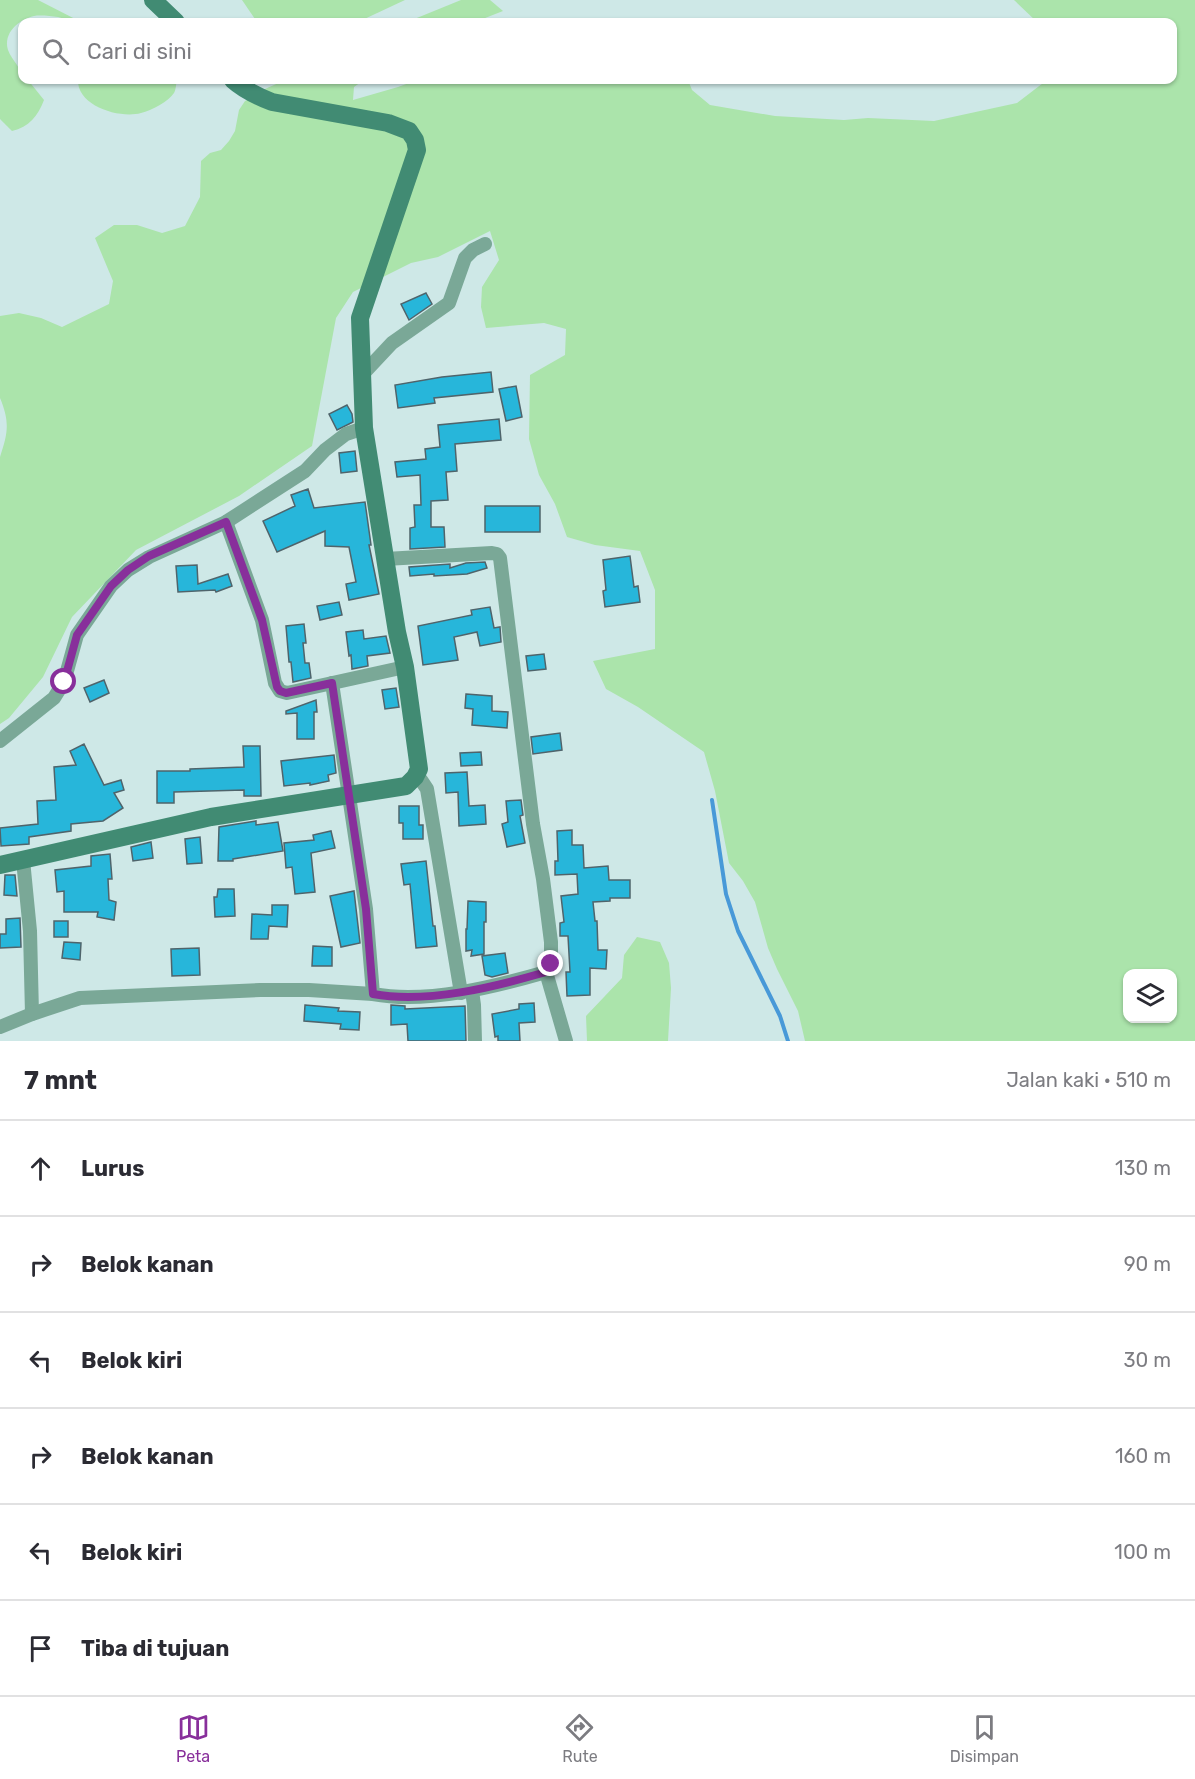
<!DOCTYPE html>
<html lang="id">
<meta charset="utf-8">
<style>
:root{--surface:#fff;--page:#f2f2f3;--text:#2b2b33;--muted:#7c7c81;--line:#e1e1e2;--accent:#882f9b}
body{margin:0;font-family:Rubik,sans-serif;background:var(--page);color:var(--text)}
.controls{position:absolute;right:18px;bottom:18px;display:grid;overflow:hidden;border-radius:12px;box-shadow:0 2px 4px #0004}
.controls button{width:54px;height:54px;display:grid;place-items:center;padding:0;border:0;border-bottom:2px solid var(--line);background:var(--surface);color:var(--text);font:30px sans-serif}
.stop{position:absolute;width:18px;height:18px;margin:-14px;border:4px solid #882f9b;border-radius:50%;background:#fff}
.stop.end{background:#882f9b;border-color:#fff;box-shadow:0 2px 6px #0008}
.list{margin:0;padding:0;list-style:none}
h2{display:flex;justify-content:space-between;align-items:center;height:78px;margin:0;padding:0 24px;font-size:26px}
h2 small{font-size:20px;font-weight:400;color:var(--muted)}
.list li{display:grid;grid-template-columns:39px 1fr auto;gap:18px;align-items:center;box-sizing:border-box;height:96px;padding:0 24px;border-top:2px solid var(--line)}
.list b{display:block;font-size:22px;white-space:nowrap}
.list em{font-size:20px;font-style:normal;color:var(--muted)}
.icon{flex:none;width:33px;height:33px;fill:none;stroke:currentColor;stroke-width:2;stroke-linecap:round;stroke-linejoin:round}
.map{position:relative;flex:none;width:1195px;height:1041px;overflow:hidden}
.search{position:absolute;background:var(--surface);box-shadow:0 2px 4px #0004;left:18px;right:18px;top:18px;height:66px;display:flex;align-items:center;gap:15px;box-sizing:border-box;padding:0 21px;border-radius:12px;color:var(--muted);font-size:22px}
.sheet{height:654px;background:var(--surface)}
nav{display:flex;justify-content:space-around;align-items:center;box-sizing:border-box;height:84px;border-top:2px solid var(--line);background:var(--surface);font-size:16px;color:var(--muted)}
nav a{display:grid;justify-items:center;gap:3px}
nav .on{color:var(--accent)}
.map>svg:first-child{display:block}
</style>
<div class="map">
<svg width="1195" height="1041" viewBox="0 0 1195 1041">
<rect width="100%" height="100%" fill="#cee8e7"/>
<g fill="#abe4ab" fill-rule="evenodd">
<path d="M0,0H38L81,22C69,23 67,19 58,17C51,16 40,15 34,16C18,20 3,33 8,50C12,61 22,67 22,80H28L44,100C38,116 29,127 12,131L0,119Z"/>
<polygon points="242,0 405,0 358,22 257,22"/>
<polygon points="461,0 490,0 503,11 475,22 407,22"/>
<path d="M1014,0H1195V1041H805L798,1011L777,969L768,948L755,902L743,881L729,863L715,791L704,752L638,707L606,689L593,661L655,649V590L640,551L595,545L567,537L555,504L539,475L529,439L530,375L565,355L566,329L544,323L486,328L481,307L482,287L499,260L490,231L438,257L411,263L353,292L336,318L312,446L239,496L136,550L72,617L43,677L9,718L0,724V457C8,433 10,422 0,398V316L19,313L41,318L62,327L109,304L113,281L95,238L114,225H137L162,233L185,226L200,197L201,161L210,153L221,150L229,141L235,131L239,110L245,101L256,96L265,89L285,80H364L354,87L353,100L398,87L417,80H688L692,90L710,105L775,116L844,120L868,118L934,121L1017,103L1047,80H1172V22H1037ZM1128,974H1172V1018H1128Z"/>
<path d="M78,80H177C176,84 176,90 174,93C168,102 152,110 141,113C120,119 77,106 78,80Z"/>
<polygon points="637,937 660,942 669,963 671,988 668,1041 587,1041 586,1016 622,978 624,955"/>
</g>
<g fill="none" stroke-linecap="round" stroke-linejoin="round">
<polyline stroke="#4899d8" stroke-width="4" points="712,800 726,894 738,931 780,1016 788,1041"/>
</g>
<g fill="#27b6da" stroke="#4f646b" stroke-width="1.5">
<polygon points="426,293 432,304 409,320 401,304"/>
<polygon points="491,372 493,392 434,398 435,403 398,408 395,385 442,377"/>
<polygon points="516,386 522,417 506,421 499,389"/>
<polygon points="347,405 352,414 353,422 337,430 329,414"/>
<polygon points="499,419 501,440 455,444 457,471 446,472 448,500 431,501 431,527 444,527 445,547 410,549 410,528 415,527 414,505 421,505 420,475 397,477 395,462 426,459 425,449 440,447 438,425"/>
<polygon points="355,451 357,471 341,473 339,453"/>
<polygon points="308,489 314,508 365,502 371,545 369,545 379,594 349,600 346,584 356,582 349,547 325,546 325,531 277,552 263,521 295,506 291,495"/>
<rect x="485" y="506" width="55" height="26"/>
<polygon points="630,556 634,587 638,586 640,602 605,607 603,591 606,590 603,560"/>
<polygon points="485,562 487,568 467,574 434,576 434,574 410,576 409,567 450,564 450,568 466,563"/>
<polygon points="197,565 198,584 228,574 232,586 216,592 215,590 178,592 176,566"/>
<polygon points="339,602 342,615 320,620 317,606"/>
<polygon points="490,607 494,628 500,627 501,642 480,646 477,632 454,637 458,660 423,665 418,626 472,615 471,610"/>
<polygon points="304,624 306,643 303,643 305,663 309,663 311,678 293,682 291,662 289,662 286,626"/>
<polygon points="363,630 364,639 386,636 390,653 367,656 368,666 352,669 351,655 349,656 346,632"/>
<polygon points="544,654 546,669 528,671 526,656"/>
<polygon points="104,680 109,693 90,702 84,688"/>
<polygon points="396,688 399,707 385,709 382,690"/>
<polygon points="466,694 492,696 492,711 508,712 507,728 472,725 473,709 465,708"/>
<polygon points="316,700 317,712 314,712 314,739 297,739 297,713 286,714 286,711"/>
<polygon points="560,733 562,750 533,754 531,737"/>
<polygon points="84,744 104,785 121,780 124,790 114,793 123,808 103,821 71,824 71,831 29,837 29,844 1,846 0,828 38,824 37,801 56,800 54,767 76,765 70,751"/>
<polygon points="243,746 260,746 261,796 244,796 244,790 174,792 174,803 157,803 157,771 190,771 190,769 244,767"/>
<polygon points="481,752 482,765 461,766 460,753"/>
<polygon points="334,755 336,773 328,775 329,781 310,785 310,783 284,786 281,761"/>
<polygon points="467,772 469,806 485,805 486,824 459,826 458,792 446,793 445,773"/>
<polygon points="521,800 523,815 520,816 525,843 507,847 502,824 508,822 506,801"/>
<polygon points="399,806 419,806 419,825 423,825 423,839 403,839 403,823 399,823"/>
<polygon points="256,821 256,825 278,822 283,851 233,859 233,861 218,861 219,827"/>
<polygon points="572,830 572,845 583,845 584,868 608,866 609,880 630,880 630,898 610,898 610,901 593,902 595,921 597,921 598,950 607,950 606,969 590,968 590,995 567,996 566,972 570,972 568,936 560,936 560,923 564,922 561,896 578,894 577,874 555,875 555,861 558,861 557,831"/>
<polygon points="331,831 335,848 311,853 315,892 295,894 292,867 286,868 284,843 314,840 313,835"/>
<polygon points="200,837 202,863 187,864 185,839"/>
<polygon points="151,842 153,858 133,861 131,847"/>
<polygon points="110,854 112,879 108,879 109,900 116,902 114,920 97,917 98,912 64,912 64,891 57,892 55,870 91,866 91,856"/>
<polygon points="426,861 433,926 435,926 437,946 416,948 410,884 404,885 401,864"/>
<polygon points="5,875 15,875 17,896 4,895"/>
<polygon points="218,889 234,889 235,916 215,917 214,897 217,897"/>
<polygon points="354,891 360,943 341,947 330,896"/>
<polygon points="468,901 486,902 486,922 484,922 484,954 471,956 472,950 466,951 466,929 467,929"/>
<polygon points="272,905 288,905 287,927 269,926 268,939 251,939 252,914 272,915"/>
<polygon points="20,918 21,947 0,948 0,934 6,934 6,919"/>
<rect x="54" y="921" width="14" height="16"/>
<polygon points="64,942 81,943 80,960 62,958"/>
<polygon points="313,946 332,947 332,966 312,966"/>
<polygon points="199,948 200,975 172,976 171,949"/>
<polygon points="505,953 508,973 492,977 485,975 482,956"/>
<polygon points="534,1003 535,1022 519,1023 520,1041 498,1041 498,1036 495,1037 492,1014 519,1009 519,1004"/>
<polygon points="305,1005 339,1008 338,1011 360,1012 359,1030 340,1029 341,1024 304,1021"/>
<polygon points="391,1005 405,1006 405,1009 465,1006 466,1041 408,1041 407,1024 391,1025"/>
</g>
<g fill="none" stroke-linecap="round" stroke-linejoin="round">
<g stroke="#7aa897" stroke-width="14">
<polyline points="362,375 392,343 449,303 465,258 473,250 485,244"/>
<polyline points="226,522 262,620 275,683 280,691 287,693 405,667"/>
<path d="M332,683L366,909L373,994C427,1004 494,987 546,972L551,964V942L543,879L533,824L500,558L497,554L492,553L385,559"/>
<polyline points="0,741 54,698 64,682 77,635 111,586 128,570 149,557 226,522 305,471 325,450 346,434 364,428"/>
<polyline points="415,777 421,780 427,789 461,993"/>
<polyline points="23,860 30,931 32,1014"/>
<polyline points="546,972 566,1041"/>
<polyline points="472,991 474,1005 475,1041"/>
<polyline points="0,1027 32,1014 80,998 260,990 309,990 373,994"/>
</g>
<g stroke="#418b73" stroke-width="18">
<polyline points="153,0 176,22"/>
<path d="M0,865L211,817L406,786L415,777L419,769L405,667L397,632L364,428L360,318L417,150L415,140L409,131L388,123L272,102C257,96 244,90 233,80"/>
</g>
</g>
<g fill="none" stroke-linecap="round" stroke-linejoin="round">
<path stroke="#882f9b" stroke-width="8" d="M64,682L77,635L111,586L128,570L149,556L226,522L262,620L277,687L280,691L286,693L332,683L366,909L373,994C427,1004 494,987 546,972L551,964"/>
</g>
</svg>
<div class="controls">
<button><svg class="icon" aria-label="layers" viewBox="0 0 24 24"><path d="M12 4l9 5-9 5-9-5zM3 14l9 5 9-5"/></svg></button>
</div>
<div class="stop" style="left:64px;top:682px"></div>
<div class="stop end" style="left:551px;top:964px"></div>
<div class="search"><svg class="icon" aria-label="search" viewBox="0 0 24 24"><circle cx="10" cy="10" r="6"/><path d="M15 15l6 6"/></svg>Cari di sini</div>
</div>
<section class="sheet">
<h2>7 mnt<small>Jalan kaki · 510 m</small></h2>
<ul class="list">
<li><svg class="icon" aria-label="ahead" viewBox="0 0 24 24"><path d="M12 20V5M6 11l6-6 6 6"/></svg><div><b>Lurus</b></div><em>130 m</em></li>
<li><svg class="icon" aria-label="right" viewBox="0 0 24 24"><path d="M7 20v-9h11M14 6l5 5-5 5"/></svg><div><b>Belok kanan</b></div><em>90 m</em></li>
<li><svg class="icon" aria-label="left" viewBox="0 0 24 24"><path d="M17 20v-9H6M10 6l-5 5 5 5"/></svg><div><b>Belok kiri</b></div><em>30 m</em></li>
<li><svg class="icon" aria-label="right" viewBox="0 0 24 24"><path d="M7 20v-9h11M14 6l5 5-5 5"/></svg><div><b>Belok kanan</b></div><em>160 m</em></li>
<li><svg class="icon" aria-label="left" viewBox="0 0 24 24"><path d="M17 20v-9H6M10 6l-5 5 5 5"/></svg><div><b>Belok kiri</b></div><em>100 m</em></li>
<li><svg class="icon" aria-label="arrive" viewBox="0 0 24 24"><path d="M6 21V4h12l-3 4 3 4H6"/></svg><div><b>Tiba di tujuan</b></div></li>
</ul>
</section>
<nav>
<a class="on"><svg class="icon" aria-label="map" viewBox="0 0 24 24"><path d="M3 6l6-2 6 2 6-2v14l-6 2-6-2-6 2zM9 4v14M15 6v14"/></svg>Peta</a>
<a><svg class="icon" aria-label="directions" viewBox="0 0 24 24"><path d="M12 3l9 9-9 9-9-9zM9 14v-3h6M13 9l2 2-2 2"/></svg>Rute</a>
<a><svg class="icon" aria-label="saved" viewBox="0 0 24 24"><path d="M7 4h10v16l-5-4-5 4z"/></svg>Disimpan</a>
</nav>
